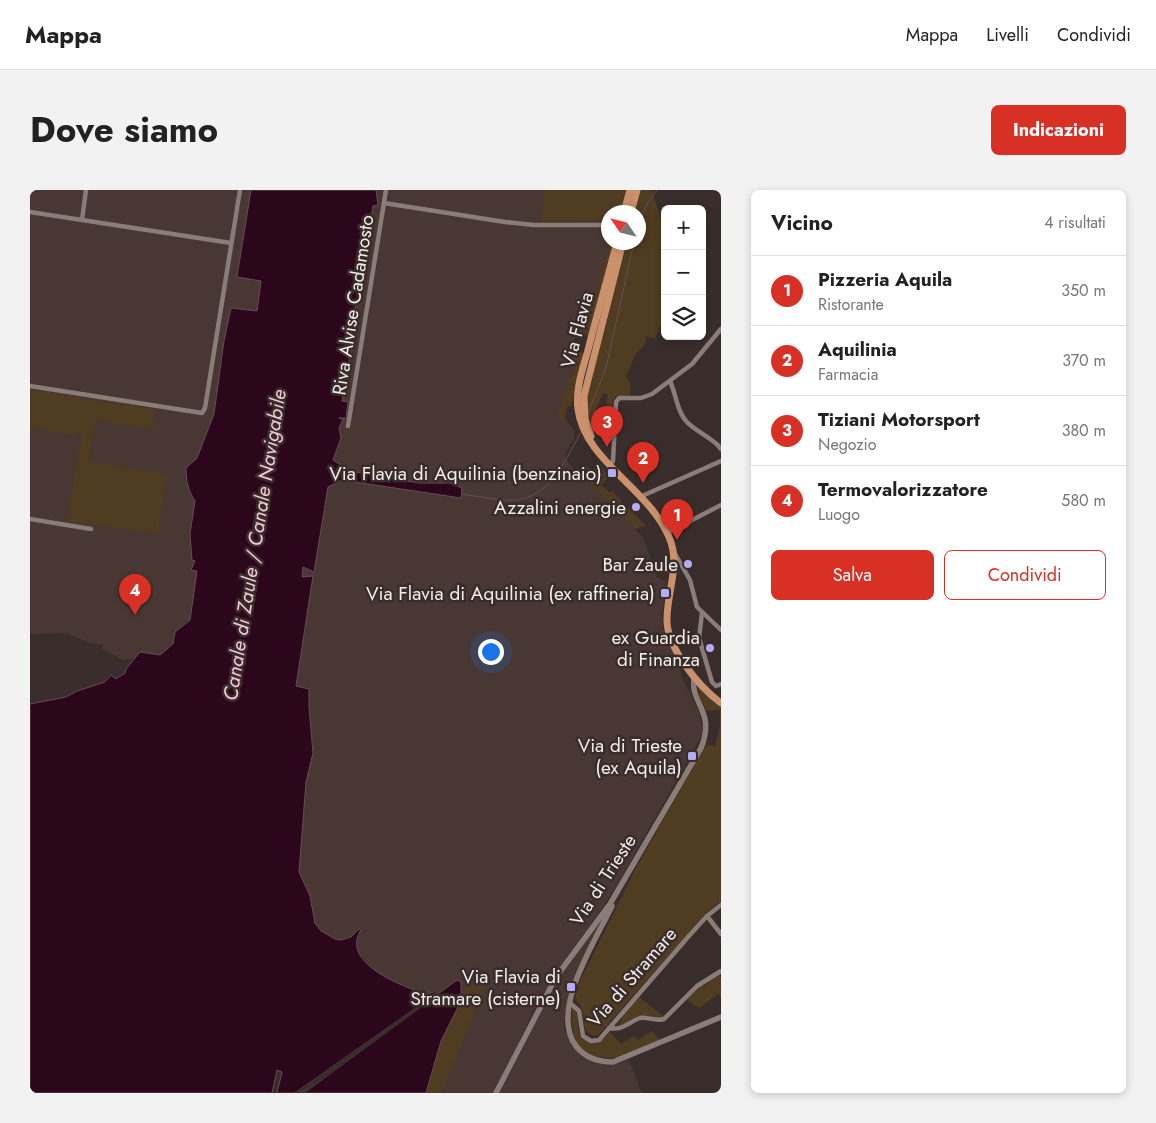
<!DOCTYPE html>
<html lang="it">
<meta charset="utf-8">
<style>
:root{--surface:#fff;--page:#f2f2f2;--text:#222;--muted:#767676;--line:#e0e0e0;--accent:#d93025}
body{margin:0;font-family:Jost,sans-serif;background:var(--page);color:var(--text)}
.controls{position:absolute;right:15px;top:15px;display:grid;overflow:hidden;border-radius:8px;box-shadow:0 2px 8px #0003}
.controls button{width:45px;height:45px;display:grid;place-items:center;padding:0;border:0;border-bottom:1px solid var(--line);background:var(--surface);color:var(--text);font:25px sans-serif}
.compass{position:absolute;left:571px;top:15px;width:45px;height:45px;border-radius:50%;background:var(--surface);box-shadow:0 2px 8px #0003;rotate:305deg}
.you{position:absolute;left:460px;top:461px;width:18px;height:18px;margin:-12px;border:4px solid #fff;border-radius:50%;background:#1a73e8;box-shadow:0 0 0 8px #1a73e833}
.badge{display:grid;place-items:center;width:32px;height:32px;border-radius:50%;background:var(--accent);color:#fff;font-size:16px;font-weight:700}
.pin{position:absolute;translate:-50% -41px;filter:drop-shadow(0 1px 2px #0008)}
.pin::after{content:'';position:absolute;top:26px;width:18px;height:15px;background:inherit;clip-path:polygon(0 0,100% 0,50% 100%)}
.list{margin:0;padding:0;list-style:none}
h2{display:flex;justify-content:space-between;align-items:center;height:65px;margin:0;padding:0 20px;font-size:21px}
h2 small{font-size:16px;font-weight:400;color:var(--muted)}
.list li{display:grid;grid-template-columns:32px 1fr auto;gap:15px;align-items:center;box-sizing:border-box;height:70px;padding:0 20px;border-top:1px solid var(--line)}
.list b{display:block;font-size:19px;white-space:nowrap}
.list p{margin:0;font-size:16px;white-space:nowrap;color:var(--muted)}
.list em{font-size:16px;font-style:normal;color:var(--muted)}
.actions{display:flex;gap:10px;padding:15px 20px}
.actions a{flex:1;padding:11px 0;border:1px solid var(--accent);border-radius:8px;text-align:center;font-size:18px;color:var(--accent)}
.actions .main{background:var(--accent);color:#fff}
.icon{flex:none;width:28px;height:28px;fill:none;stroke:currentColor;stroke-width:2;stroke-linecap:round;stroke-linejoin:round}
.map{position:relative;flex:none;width:691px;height:903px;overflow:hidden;border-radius:8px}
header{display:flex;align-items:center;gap:30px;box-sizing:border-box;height:70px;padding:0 25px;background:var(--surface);border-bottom:1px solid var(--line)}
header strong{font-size:24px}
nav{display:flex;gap:28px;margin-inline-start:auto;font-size:18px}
.intro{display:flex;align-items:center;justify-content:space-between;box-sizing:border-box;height:120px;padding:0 30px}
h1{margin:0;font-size:35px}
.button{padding:12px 22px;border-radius:8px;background:var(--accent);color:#fff;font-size:18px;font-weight:700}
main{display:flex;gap:30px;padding:0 30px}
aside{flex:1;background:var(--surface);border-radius:8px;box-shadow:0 2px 8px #0003}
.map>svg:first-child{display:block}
</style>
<header>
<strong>Mappa</strong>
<nav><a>Mappa</a><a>Livelli</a><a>Condividi</a></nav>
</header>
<div class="intro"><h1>Dove siamo</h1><a class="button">Indicazioni</a></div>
<main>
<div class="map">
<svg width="691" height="903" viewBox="0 0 691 903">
<rect width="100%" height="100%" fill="#382d2a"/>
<g fill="#483733">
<polygon points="0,0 221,0 207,87 232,91 227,122 201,118 194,151 184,224 165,272 159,302 165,311 160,344 162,370 165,370 162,380 168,381 160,430 145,442 143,454 130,465 110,462 105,468 93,470 72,459 73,455 59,453 36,443 0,444"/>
<polygon points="346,0 515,0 510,32 578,30 578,52 582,53 570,95 556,147 545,148 542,159 546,163 545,178 534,210 534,227 545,241 544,248 535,265 540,275 567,299 613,347 627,387 637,392 632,424 633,439 650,476 651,486 669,522 672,536 672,544 654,578 585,698 569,723 529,778 504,820 464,903 396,903 411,851 406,807 274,903 265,903 404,805 384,800 346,783 326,760 325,751 329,739 321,747 311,750 305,749 291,741 285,733 280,706 269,682 276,592 283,555 279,517 279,499 266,496 277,388 272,387 273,377 284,382 298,297 312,290 430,308 432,298 420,293 389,293 320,281 303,270 310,248 309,238 312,230 309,227 316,228 318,212 312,211 324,144 324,119 329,109 343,15 348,15"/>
<polygon points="574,726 540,800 535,823 534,840 550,865 563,873 582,875 599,870 612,903 470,903 528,788"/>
</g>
<g fill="#4f3c21">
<polygon points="515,0 598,0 592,22 578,22 578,30 510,32"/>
<polygon points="609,0 622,0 635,44 635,124 625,149 617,146 614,156 606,163 596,186 601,195 600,205 586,206 583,210 581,222 576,212 578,205 573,203 560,233 556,220 557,205 596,53 608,52 608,22 604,22"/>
<polygon points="576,39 578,39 578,52 584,53 559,144 556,147 558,138 551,125 553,117 569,96 578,60"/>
<polygon points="543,154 550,157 554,167 541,216 538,216 533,231 526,227 545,178"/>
<polygon points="0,200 126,220 122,231 130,240 65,230 58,271 137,285 128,342 130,344 37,331 52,244 46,243 46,246 0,237"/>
<polygon points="570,273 578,287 571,295 579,302 583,302 616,336 605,339 550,284 557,276 562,281"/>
<path d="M668,497L691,517V711L677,722L572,841L567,846C551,845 555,832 552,820C551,816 548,813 545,809L550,791L608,674L676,555L685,556L690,537V520L677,521L669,505Z"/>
<polygon points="688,784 691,789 691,808 688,804 669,818 655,809 672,794 673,796 678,794 676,790"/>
<polygon points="458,788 412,903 396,903 411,851 431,811 436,791"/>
<polygon points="609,807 634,827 631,829 615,826 588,837 594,824"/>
<path d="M542,817L546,819L550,847C563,857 570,854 580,842L591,854L604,846L608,850L622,841L630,850C616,856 601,864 586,868C582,869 576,868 571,867C544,865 540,839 542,817Z"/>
</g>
<g fill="#2c071b" stroke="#684c59">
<path d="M221,0H346L348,15L343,16L329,109L324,119V144L312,211L318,212L316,228H309L313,229L309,238L311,248L303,270L320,281L389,293H420L432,298L431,308L312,290L298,297L284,382L273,377L272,387L283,386L266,496L279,499V517L283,563L276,592L269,682L280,706L285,733L291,741L305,749L311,750L321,747L329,739L331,740C310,773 371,796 396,804L403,802L404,805L265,903H247L252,882L247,880L242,903H0V514L36,507L47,501L75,492L81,485L86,489L95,483L96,479L110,462L130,465L143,454L145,442L160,430L167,381L161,380L165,371L162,370L160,344L165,311C158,300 156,291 156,278L167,268L184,224L194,151L201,118L227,121L231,91L207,87Z"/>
<polygon points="427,790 431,792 431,811 411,851 396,903 274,903"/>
</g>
<polygon fill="#382d2a" points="403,802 406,803 406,807 274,903 272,903 288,890 269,903 265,903 403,805"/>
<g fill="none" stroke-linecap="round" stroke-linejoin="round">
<g stroke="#684c59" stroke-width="1">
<polyline points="608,34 618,12 627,0"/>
<polyline points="558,223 576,178 604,52"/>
<path d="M432,304C446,306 460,309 475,310C517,314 534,273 551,242"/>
</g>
<g stroke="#8a7c79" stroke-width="4.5">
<polyline points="354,13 475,32 504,35 578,35"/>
<polyline points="0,22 201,53"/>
<polyline points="52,30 56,0"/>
<path d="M640,191C646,204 647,222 657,232C666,242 685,249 691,259"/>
<polyline points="0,196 172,223 175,218 210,0"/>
<polyline points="318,236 356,0"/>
<polyline points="580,275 583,271 586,212 589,208 611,208 622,204 662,174 691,139"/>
<polyline points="612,306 691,271"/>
<polyline points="0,329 61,339"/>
<polyline points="637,343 691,315"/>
<polyline points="644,362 660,390 667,417 691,440"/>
<polyline points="672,423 669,448 682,492 686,496 691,494"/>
<polyline points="677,726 691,744"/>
<polyline points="540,813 549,821 553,846 561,851 569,850 658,747 677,726 691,715"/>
<path d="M579,838C592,841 599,832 610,828C617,826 625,832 634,829L667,796L691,781"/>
</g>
<g stroke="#8a7c79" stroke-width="5.5">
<path d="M582,716C566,750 519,821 546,856C555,868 568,872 583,872L691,827"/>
<path d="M466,903L526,787L580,714L671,558C686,521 660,514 664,488"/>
</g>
<g stroke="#cb916c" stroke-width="7">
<polyline points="594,22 600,0"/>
<polyline points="601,22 607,0"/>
<path d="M587,52C578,87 568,121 559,156C554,176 545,198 548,219C554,270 619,299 639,347C651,374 637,401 637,429C636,457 669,497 691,513"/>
<polyline points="561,246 555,229 554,206 593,52"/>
</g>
</g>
<g fill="#b5acf8" stroke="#382d2a" stroke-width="2">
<rect x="577" y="278" width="10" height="10" rx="2.5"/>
<circle cx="606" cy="317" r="5"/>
<circle cx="658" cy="374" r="5"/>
<rect x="630" y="398" width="10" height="10" rx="2.5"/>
<circle cx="680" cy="458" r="5"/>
<rect x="657" y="561" width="10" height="10" rx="2.5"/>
<rect x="536" y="792" width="10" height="10" rx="2.5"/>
</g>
<g text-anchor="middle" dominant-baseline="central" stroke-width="5" stroke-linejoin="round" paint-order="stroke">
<g font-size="19" fill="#f4ecea" stroke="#382d2a">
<text transform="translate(323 115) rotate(-81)">Riva Alvise Cadamosto</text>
<text transform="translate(547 140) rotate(-75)">Via Flavia</text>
<text transform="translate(573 690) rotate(-57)">Via di Trieste</text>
<text transform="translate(602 787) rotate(-49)">Via di Stramare</text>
</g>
<g font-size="19" fill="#f4ecea" stroke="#382d2a" text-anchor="end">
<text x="572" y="283">Via Flavia di Aquilinia (benzinaio)</text>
<text x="596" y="317">Azzalini energie</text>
<text x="648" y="374">Bar Zaule</text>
<text x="625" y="403">Via Flavia di Aquilinia (ex raffineria)</text>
<text x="670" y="447">ex Guardia<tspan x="670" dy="22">di Finanza</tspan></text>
<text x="652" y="555">Via di Trieste<tspan x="652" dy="22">(ex Aquila)</tspan></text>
<text x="531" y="786">Via Flavia di<tspan x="531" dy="22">Stramare (cisterne)</tspan></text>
</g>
<g font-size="20" font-style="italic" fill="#f6c8db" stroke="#382d2a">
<text transform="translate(225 355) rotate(-81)">Canale di Zaule / Canale Navigabile</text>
</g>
</g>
</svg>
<div class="controls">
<button>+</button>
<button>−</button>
<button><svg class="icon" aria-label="layers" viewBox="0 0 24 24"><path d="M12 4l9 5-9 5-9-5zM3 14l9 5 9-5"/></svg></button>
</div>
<svg class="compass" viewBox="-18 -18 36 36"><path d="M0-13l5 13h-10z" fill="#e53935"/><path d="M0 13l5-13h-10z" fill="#767676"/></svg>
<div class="you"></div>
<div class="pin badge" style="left:647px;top:350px">1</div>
<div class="pin badge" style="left:613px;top:293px">2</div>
<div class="pin badge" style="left:577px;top:257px">3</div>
<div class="pin badge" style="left:105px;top:425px">4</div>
</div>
<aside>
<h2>Vicino<small>4 risultati</small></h2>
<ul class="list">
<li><span class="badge">1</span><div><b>Pizzeria Aquila</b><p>Ristorante</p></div><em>350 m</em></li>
<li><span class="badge">2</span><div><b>Aquilinia</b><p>Farmacia</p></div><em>370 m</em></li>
<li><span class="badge">3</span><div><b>Tiziani Motorsport</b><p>Negozio</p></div><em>380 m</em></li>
<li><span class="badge">4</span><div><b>Termovalorizzatore</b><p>Luogo</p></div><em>580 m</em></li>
</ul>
<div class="actions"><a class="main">Salva</a><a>Condividi</a></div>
</aside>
</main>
